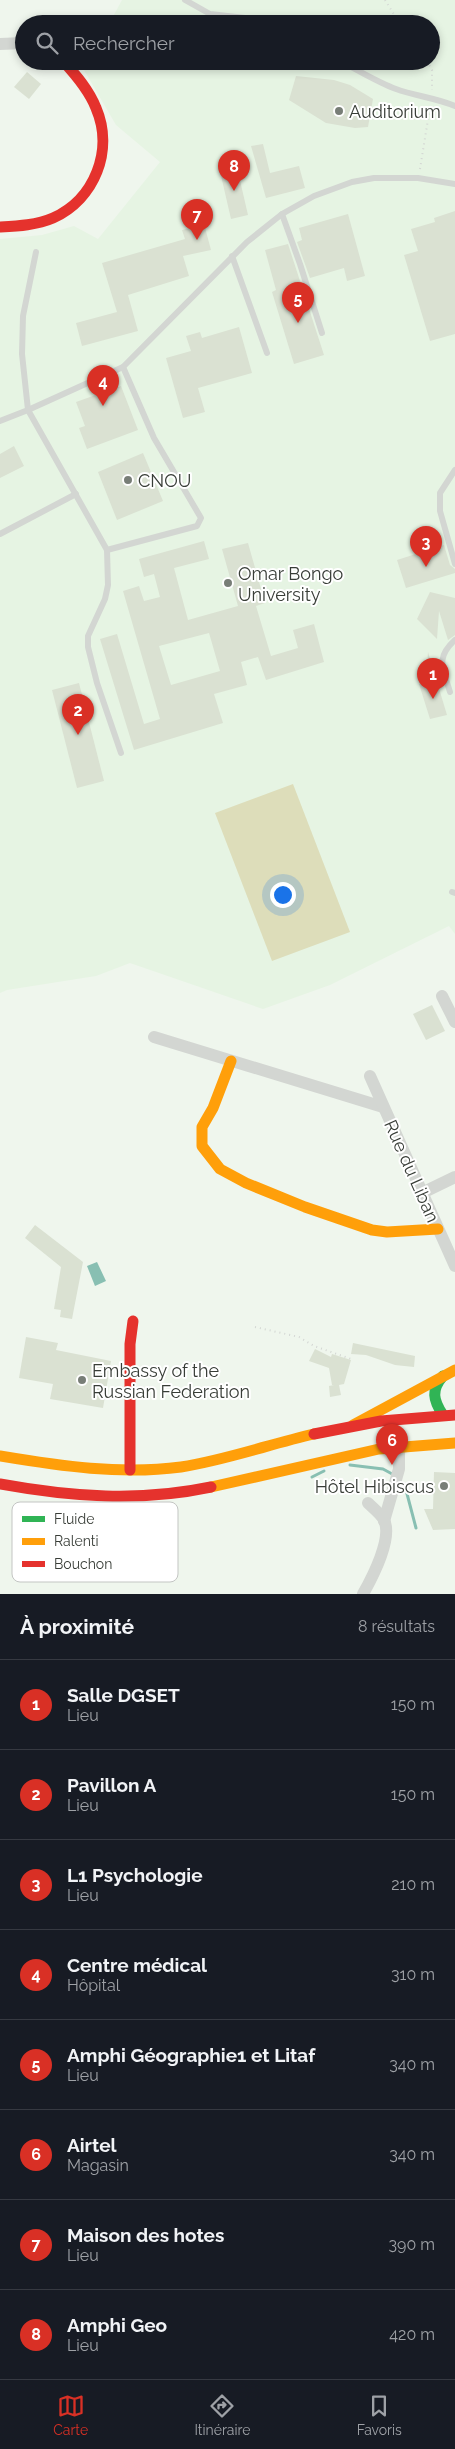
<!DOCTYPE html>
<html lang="fr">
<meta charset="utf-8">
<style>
:root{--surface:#171b24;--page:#20242c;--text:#f1f3f6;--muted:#9ea1a6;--line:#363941;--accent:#d93025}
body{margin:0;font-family:Raleway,sans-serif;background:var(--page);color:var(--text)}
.you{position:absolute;left:282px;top:894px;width:18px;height:18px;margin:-12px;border:4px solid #fff;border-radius:50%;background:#1a73e8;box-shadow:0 0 0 8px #1a73e833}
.badge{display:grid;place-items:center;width:32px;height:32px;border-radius:50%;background:var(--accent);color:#fff;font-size:16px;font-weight:700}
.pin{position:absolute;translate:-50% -41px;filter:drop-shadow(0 1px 2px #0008)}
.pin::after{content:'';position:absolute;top:26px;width:18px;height:15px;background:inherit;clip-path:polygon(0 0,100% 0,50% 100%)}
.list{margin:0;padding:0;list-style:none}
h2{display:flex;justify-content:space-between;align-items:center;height:65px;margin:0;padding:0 20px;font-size:21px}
h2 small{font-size:16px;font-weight:400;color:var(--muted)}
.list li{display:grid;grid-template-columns:32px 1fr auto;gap:15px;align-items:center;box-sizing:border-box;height:90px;padding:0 20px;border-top:1px solid var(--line)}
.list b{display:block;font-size:19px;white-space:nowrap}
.list p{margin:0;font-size:16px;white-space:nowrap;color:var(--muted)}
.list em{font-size:16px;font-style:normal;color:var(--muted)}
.icon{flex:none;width:28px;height:28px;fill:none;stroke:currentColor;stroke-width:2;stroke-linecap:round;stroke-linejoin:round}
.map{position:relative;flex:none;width:455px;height:1594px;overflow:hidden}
.search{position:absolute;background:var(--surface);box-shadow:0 2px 8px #0003;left:15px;right:15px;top:15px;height:55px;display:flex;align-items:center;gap:12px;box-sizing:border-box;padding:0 18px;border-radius:28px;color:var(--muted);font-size:19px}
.sheet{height:785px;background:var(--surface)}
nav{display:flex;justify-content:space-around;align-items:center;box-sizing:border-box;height:70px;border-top:1px solid var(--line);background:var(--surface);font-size:14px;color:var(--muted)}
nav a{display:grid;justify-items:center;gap:2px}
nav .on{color:var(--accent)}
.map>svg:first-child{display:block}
</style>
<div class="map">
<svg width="455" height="1594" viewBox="0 0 455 1594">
<rect width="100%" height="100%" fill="#eff6ed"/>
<polygon fill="#e6f4e3" points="122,0 455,0 455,934 449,926 330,985 263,1009 130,963 96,976 7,990 0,993 0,239 42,235 74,226 98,239 160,162 116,125 84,70 89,61 431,61 431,24 109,24"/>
<polygon fill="#ddddba" points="293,784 350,932 272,961 215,813"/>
<polygon fill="#88bfb2" points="97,1262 106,1281 95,1286 87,1266"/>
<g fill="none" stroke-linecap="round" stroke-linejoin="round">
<g stroke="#88bfb2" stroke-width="3">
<polyline points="350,1465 383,1469 394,1475"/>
<polyline points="312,1477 324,1471"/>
<polyline points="399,1482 406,1490 416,1528"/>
</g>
</g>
<g fill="#dae1d2" fill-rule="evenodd">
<polygon points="27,72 41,84 29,99 14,87"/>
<polygon points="296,76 334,80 350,85 373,99 368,127 355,128 326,123 289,100"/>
<polygon points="263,144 270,173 299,166 305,188 266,198 251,146"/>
<polygon points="236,163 248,215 231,219 219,167"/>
<polygon points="455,211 455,334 430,341 404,255 418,251 411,229 435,222 434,218"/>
<polygon points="348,214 365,276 347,281 344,268 310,278 297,242 302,240 299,228"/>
<polygon points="204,224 211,250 183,256 189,276 128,295 138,331 82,346 76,323 117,312 102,263 185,239 182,230"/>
<polygon points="288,244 324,355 294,364 272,292 276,290 265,250"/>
<polygon points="239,327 252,373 198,388 205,412 183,418 166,358 191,351 186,336 200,332 202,338"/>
<polygon points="121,386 138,430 87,449 79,428 85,426 76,402"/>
<polygon points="14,446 24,466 0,478 0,454"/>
<polygon points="143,453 163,501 117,520 98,472"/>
<path d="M204,541L209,559L174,568L188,620L238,606L222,549L248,543L265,603L256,606L271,656L298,648L293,630L314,624L324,662L266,680L258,657L241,662L247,685L214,694L223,723L134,750L100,639L117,634L144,724L160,719L123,591L139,586L144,601L160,597L154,574L144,577L139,559ZM209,633L220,671L171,685L159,646Z"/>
<polygon points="444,545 450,565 455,569 455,573 406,588 397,560"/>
<polygon points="430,592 455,598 455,635 448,640 439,611 437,639 417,619"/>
<polygon points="428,652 447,715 430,719 419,684 426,682"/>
<polygon points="79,683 104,781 77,788 52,690"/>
<polygon points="432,1005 445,1031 426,1040 413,1014"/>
<polygon points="35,1225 83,1262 72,1319 60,1317 61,1310 54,1309 61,1267 25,1238"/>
<polygon points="26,1337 58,1343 56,1350 111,1361 103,1408 50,1399 53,1384 19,1378"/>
<polygon points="353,1343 415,1356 414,1367 395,1365 366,1355 351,1354"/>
<polygon points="315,1349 331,1357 332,1354 351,1360 344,1384 339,1385 341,1395 330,1397 329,1386 334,1385 332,1385 329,1368 309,1361"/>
<polygon points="434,1472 455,1473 455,1529 433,1530 424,1509 433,1509"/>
</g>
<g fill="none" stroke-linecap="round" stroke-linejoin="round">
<g stroke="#d3d6d3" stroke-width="2" stroke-dasharray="1 4" stroke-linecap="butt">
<polyline points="385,0 400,24"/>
<polyline points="427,61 432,70 432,90"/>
<polyline points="420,169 430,107"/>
<polyline points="255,1327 299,1337 314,1346 354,1360"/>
</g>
<g stroke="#d3d6d2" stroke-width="6">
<polyline points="185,0 210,14 254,19 264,24"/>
<path d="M340,61C358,70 377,82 396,89C415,96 436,98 455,106"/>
<polyline points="282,214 300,264 322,333"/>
<polyline points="232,256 267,353"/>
<polyline points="0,421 28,410 22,354 23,316 36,252"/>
<polyline points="455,470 440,493 440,511 455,564"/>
<polyline points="0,534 76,494"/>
<polyline points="107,550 197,526 201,518 154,438 123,367"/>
<path d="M450,692C443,668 435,658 455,640"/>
<polyline points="121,753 97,683 88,647 88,636 105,599 108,585 107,550 28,410 123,367 247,242 282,214 314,196 352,182 374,178 418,178 455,184"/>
<polyline points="452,892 455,893"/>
</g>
<g stroke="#d3d6d2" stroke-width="12">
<polyline points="0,44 24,43"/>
<polyline points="442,996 455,1022"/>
<polyline points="154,1037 383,1107"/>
<polyline points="370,1076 455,1266"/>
<polyline points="422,1193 455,1177"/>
<polyline points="384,1521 399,1469 399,1445"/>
<path d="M363,1594C372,1578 393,1538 384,1520C381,1514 373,1508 368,1503"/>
</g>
<path stroke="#30b455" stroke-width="11" d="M443,1376C431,1390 433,1400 443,1415"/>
<g stroke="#ff9f0a" stroke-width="11">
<polyline points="231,1061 213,1108 202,1127 202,1146 220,1169 246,1183 305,1207 372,1230 387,1232 438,1229"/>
<polyline points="353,1425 455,1370"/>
<path d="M0,1456C60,1466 121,1475 181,1467C226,1460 270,1444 314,1434"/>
<polyline points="211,1487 379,1449 455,1443"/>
</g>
<g stroke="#e5322d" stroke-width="11">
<path d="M0,227C18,226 37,225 53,218C95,199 114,150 96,108C89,90 76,75 63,61"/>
<polyline points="314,1434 381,1421 455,1415"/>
<polyline points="130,1470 130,1344 133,1321"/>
<path d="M0,1484C71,1497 140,1502 211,1487"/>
</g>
</g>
<g fill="#787e77" stroke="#fff" stroke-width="2">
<circle cx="339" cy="111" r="5"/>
<circle cx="128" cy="480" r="5"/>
<circle cx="228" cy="583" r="5"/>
<circle cx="82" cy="1380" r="5"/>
<circle cx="444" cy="1486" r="5"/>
</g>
<g text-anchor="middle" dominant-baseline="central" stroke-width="4" stroke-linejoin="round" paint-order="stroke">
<g font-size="18" fill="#383d37" stroke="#fff" text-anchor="start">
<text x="349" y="111">Auditorium</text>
<text x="138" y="480">CNOU</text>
<text x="238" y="573">Omar Bongo<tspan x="238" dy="21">University</tspan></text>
<text x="92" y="1370">Embassy of the<tspan x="92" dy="21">Russian Federation</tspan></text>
<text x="434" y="1486" text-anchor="end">Hôtel Hibiscus</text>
</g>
<g font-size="18" fill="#383d37" stroke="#fff">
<text transform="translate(412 1171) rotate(66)">Rue du Liban</text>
</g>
</g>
<rect x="12" y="1502" width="166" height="80" rx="8" fill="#fff" stroke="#c3c5c3" stroke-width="1"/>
<rect x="22" y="1516" width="23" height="6" fill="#30b455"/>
<rect x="22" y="1538" width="23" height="7" fill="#ff9f0a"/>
<rect x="22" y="1561" width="23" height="6" fill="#e5322d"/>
<g font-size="14" fill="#383d37">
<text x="54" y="1524">Fluide</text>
<text x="54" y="1546">Ralenti</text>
<text x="54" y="1569">Bouchon</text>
</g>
</svg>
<div class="you"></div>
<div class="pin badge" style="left:433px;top:699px">1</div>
<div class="pin badge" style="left:78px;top:735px">2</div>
<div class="pin badge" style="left:426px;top:567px">3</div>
<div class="pin badge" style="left:103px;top:406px">4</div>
<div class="pin badge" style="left:298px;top:323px">5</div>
<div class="pin badge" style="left:392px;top:1465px">6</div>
<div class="pin badge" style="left:197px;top:240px">7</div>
<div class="pin badge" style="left:234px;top:191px">8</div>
<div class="search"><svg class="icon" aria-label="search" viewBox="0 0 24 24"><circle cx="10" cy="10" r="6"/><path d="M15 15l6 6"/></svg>Rechercher</div>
</div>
<section class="sheet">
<h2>À proximité<small>8 résultats</small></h2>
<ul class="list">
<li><span class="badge">1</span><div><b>Salle DGSET</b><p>Lieu</p></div><em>150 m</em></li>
<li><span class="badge">2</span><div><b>Pavillon A</b><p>Lieu</p></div><em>150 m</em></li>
<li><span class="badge">3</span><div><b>L1 Psychologie</b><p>Lieu</p></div><em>210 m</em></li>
<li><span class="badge">4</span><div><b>Centre médical</b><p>Hôpital</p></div><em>310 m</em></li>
<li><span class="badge">5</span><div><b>Amphi Géographie1 et Litaf</b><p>Lieu</p></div><em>340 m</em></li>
<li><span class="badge">6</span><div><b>Airtel</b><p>Magasin</p></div><em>340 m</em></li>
<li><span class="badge">7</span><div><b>Maison des hotes</b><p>Lieu</p></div><em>390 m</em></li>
<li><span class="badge">8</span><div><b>Amphi Geo</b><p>Lieu</p></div><em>420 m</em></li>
</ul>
</section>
<nav>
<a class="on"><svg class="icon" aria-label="map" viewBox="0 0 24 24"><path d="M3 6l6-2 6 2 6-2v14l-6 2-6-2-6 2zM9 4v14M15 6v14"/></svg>Carte</a>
<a><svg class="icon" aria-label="directions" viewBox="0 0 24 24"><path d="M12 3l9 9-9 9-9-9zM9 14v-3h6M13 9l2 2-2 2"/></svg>Itinéraire</a>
<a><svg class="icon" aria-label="saved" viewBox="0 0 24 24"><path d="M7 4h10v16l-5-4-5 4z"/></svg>Favoris</a>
</nav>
